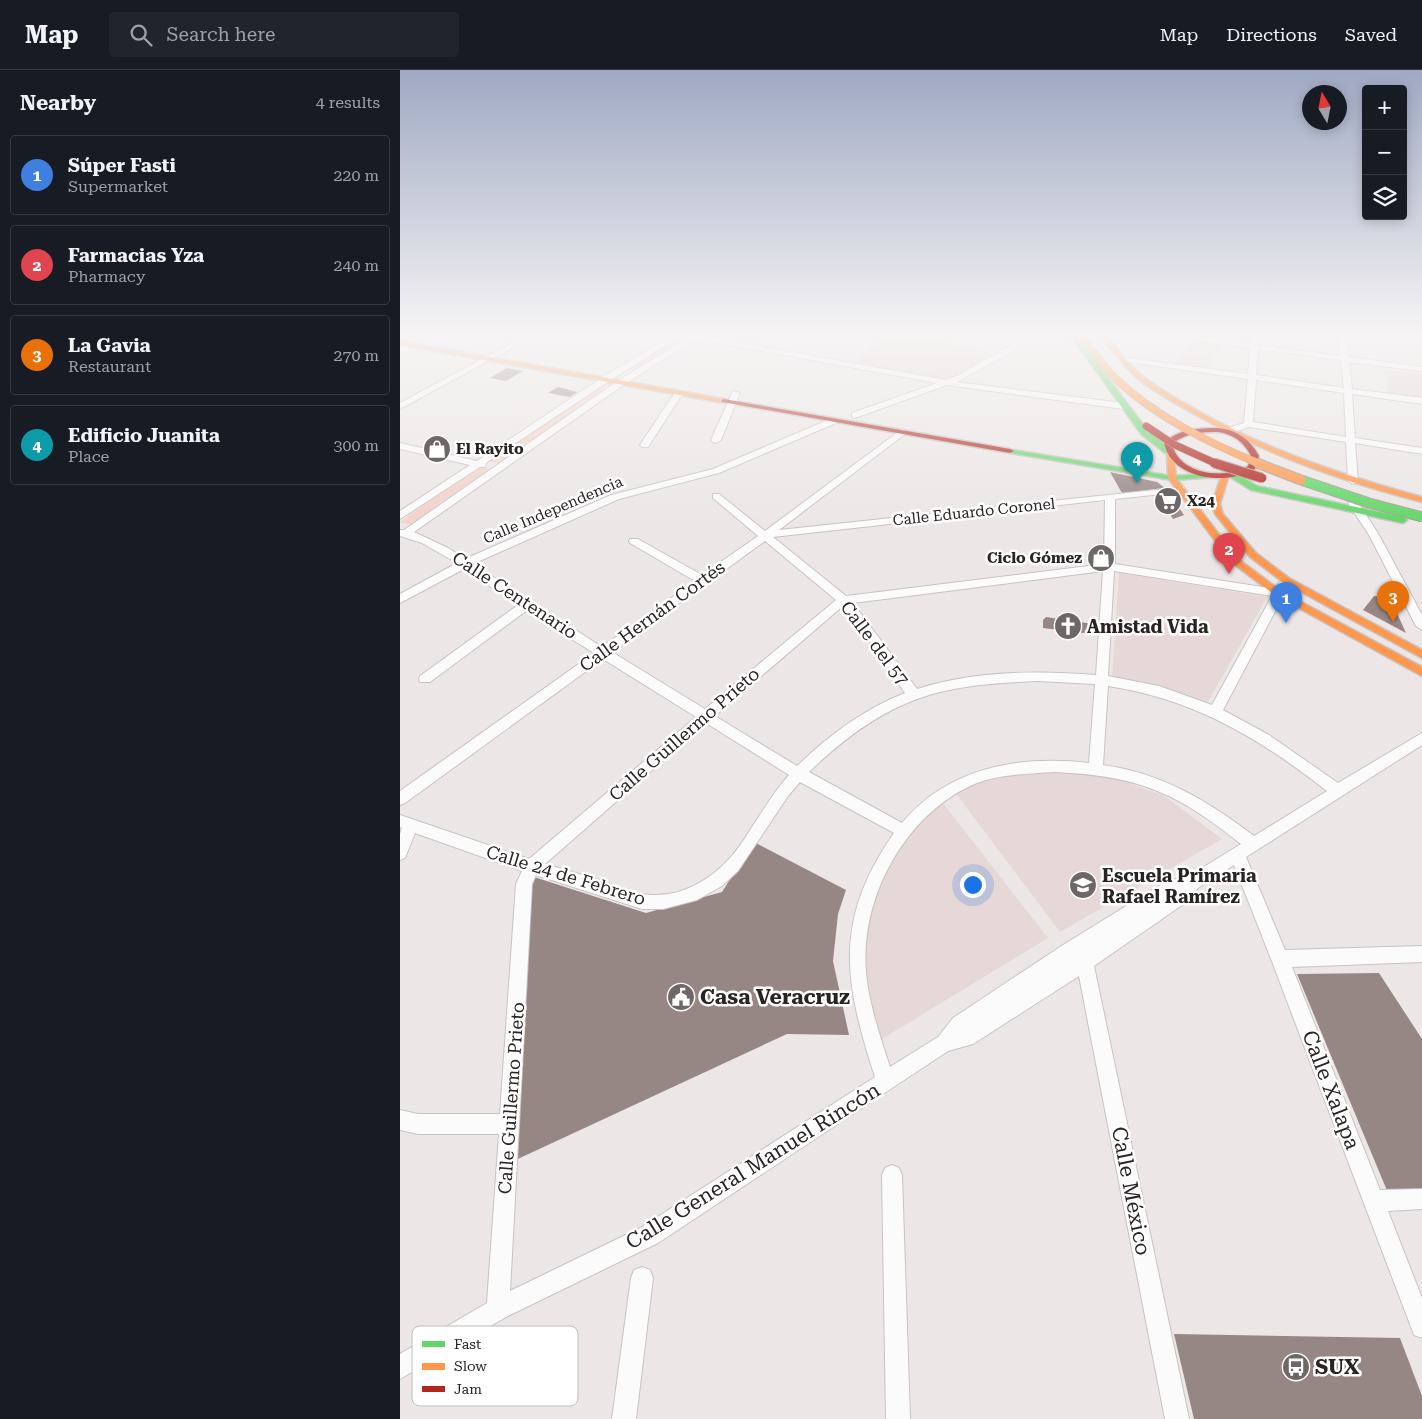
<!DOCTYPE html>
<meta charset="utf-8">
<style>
:root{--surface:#171b24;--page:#20242c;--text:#f1f3f6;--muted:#9ea1a6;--line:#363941;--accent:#6d6867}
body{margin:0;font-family:"Roboto Serif",serif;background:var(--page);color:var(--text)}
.controls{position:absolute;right:15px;top:15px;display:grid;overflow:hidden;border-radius:5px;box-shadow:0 2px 12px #0003}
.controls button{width:45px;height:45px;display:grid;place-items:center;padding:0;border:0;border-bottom:1px solid var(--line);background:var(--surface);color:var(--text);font:25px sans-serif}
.compass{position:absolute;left:902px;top:15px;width:45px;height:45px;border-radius:50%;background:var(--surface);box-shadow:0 2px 12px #0003;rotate:350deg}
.you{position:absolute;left:572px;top:814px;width:18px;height:18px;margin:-12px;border:4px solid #fff;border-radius:50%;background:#1a73e8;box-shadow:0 0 0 8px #1a73e833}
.badge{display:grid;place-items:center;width:32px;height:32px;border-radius:50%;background:var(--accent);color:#fff;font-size:16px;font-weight:700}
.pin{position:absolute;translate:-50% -41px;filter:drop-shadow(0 1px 2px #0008)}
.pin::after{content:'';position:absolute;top:26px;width:18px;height:15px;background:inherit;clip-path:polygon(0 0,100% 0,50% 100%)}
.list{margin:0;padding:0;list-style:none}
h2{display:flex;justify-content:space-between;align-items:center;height:65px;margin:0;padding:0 20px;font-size:21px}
h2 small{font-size:16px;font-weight:400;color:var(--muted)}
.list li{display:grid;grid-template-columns:32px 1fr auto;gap:15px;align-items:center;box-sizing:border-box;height:80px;margin:0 10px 10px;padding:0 10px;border:1px solid var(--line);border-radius:5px}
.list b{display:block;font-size:19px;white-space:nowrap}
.list p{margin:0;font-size:16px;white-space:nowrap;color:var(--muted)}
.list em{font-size:16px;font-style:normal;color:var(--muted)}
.icon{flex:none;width:28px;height:28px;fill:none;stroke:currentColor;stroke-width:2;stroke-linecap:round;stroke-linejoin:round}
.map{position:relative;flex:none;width:1022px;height:1349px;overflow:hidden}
header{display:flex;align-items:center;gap:30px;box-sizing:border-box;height:70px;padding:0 25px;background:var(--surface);border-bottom:1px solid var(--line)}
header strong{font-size:24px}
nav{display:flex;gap:28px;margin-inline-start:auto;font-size:18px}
.search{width:350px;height:45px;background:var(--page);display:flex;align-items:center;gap:12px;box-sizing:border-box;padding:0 18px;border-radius:5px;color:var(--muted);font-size:19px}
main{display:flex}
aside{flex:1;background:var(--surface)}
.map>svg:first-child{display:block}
</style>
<header>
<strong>Map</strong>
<div class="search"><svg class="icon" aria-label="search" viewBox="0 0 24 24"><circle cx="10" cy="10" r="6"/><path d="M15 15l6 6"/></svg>Search here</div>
<nav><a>Map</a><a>Directions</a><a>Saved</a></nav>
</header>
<main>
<aside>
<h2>Nearby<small>4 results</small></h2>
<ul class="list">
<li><span class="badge" style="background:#3f7fe0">1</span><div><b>Súper Fasti</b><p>Supermarket</p></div><em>220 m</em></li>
<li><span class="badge" style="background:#e0444e">2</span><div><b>Farmacias Yza</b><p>Pharmacy</p></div><em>240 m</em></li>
<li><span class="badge" style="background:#e8710a">3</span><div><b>La Gavia</b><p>Restaurant</p></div><em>270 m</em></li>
<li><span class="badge" style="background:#0f9aa8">4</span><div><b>Edificio Juanita</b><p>Place</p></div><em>300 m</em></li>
</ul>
</aside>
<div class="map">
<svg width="1022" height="1349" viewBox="0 0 1022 1349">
<rect width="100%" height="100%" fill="#ece7e6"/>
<g fill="#e5d8d6">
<polygon points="482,266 555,266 546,272 560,278 568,275 595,285 555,307 545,309 454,294"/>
<polygon points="793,271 824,274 807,297 776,293"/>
<polygon points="984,299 1022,304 1022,328 988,323"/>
<polygon points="719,503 867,527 808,632 712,607"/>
<polygon points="615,698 690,700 763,725 822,769 660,862 554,721"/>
<polygon points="539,728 648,868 477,972 462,902 462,837 480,793"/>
</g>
<g fill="#f3d2ca">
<polygon points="274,266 287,266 235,301 224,299"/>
<polygon points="204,311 215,313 100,395 89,391"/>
<polygon points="78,396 92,400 12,455 0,452"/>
</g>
<g fill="#978784">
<polygon points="107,298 123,301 106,311 90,308"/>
<polygon points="158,317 177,322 170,327 148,323"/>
<polygon points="710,402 757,412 765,418 722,423"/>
<polygon points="772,427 784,445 773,449 760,428"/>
<polygon points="974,526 990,528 1006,563 963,540"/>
<polygon points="646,547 693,554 692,564 643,558 643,550"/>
<polygon points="354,772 446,820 438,844 433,891 449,965 387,964 107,1094 131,806 246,843 322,822"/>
<polygon points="979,903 1022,969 1022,1123 988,1123 897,904"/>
<polygon points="774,1264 1000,1268 1022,1326 1022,1349 794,1349"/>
</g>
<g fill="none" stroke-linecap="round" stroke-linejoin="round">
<g stroke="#c7c3c2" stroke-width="2">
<g id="street">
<polygon points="125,266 134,266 0,339 0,333"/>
<polygon points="272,266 281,266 209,311 86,393 85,397 80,397 0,449 0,441 70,395 0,379 0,373 77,391 203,307"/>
<path d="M287,266H302L354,275L367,266H375L362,277L546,310L559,305L607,277L623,266H631L613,281L557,312L723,333L727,336L723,339L547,315L455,348L452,347V343L537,313L296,269L225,314L14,462L48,478L65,489L211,425L313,399L430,349H436V353L319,403L219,429L73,494L202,577L295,511L230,473L229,471L230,469H238L302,505L358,466L313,428V424H319L365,461L502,359L506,362L505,364L379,460L784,417V421L781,422L715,429V494L875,519L879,512H887L889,515L823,640L869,665L938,713L1022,663V675L846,787L885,880L1022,876V892L892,897L980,1120L1022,1119V1139L988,1141L1022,1228V1268L1014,1265L1011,1257L871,889L834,795L798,818L788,831L694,896L789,1349H765L679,906L573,974L548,981L258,1173L106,1247L0,1309V1284L87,1233L99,1064H18L0,1060V1040L18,1044H100L116,814L122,801L15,763L5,788L0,790V764L2,758L0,757V745L129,789L296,647L203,589L5,733L0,735V721L194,583L126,541L30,612H20L19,609L20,606L118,535L64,499L0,533V524L57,493L22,473L0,466V460H4L219,310L288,268ZM705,430L704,494L446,526L373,467ZM365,471L436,530L305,639L212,582ZM703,501L696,605C637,600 574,601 517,619L453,533ZM714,501L872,526L812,635L759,616L708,606ZM443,536L452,546L505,623C464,639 429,665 397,696L315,646ZM638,611L695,614L689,693C620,685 549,697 502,753L409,702C441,671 477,643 520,628C556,615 599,613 638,611ZM708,616C794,629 859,668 927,721L854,766C808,731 762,703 703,695ZM306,653L389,705C370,726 357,751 341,774C321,803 288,827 251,825C232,824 214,815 196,809C179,804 162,799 145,794ZM655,702C739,706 776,722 841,774L789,806L765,812L663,875L553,948L538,967L490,997C480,966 469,935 466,902C460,829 503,748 570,716C596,704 627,704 655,702ZM400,712L494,763C433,850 444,912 475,1007L242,1157L110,1221L132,814L136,805L242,839H263L297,830L322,816L338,801L388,726Z"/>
<path d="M772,266H791L851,274V266H859L858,275L940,286L938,266H946L948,287L1022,297V301L949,292L952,319L1022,328V334L952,324L955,368L1022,378V384L955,373L958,411L953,414L948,411L946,372L849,357L831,363H825V359L844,353L848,309L722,291L718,289L722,287L848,304L850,278L776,268ZM858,279L941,290L944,318L856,305ZM856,310L944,323L946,367L853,352Z"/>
<polygon points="276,321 283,323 248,377 242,377 240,375"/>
<polygon points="333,321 340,323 321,370 316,373 313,372 311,370"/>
<polygon points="953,430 957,431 979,465 1022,545 1022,560 1016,556 969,465 948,433"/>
<polygon points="492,1095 499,1098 502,1105 510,1349 486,1349 482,1105 485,1098"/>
<polygon points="242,1197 250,1200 253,1208 236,1349 212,1349 231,1208 234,1200"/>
</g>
</g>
<g stroke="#c7c3c2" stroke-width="3">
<g id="fast">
<polygon points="671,266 677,266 747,360 771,379 771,383 765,383 741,364"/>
<polygon points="607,379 772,406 817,403 821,405 817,407 772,410 610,383 606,381"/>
<polygon points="830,403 836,403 857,416 1003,447 1007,450 1003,453 851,420 830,407"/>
</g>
</g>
<g stroke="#c7c3c2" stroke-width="3">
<g id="slow">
<path d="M701,266H707C719,281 730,296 745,308C762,321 781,331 800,342C870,381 945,406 1022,427V432C944,412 867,385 796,345C776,334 756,323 738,309C724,296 712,281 701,266Z"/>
<polygon points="0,271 324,329 327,331 324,333 0,275"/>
<polygon points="767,383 774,385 776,408 837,488 881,521 1022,597 1022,606 875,525 831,492 768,408"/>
<polygon points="822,403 829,405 820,434 823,444 856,483 889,508 1022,580 1022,588 883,512 850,487 815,444 812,434"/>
</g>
</g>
<g stroke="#c7c3c2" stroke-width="3">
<g id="jam">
<polygon points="324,329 610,379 614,381 610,383 322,332 322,330"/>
<path d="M818,358C837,360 850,369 859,386L855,399C827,416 772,410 764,373C778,359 799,358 818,358ZM818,362C833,364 844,372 851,386L848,396C825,410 779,405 772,374C786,363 801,362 818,362Z"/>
</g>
</g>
<use href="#street" fill="#fcfbfb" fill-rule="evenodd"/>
<use href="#fast" fill="#63d668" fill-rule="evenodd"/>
<use href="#slow" fill="#ff974d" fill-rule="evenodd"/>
<use href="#jam" fill="#b3261e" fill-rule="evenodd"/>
<g stroke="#ad9c98" stroke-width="11" stroke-linecap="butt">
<polyline id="fast-bridge" points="901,410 969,433 1022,447"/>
</g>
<g stroke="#ad9c98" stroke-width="8" stroke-linecap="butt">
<path id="slow-bridge-far1" d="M683,266C693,281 703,296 716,309C756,347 809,373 860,394"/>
</g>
<g stroke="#ad9c98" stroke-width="11" stroke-linecap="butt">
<polyline id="slow-bridge" points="857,393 901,410"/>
</g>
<g stroke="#ad9c98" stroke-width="8" stroke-linecap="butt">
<polyline id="jam-bridge-far1" points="746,356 773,374 817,394"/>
</g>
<g stroke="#ad9c98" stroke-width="11" stroke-linecap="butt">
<polyline id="jam-bridge" points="814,393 862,408"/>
</g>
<use href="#fast-bridge" stroke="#63d668" stroke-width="9"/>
<use href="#slow-bridge-far1" stroke="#ff974d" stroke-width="7"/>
<use href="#slow-bridge" stroke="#ff974d" stroke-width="9"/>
<use href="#jam-bridge-far1" stroke="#b3261e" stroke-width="7"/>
<use href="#jam-bridge" stroke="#b3261e" stroke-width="9"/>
</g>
<linearGradient id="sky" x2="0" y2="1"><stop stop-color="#9fa9c3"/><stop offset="0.58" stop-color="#f6f4f4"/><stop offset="1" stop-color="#f6f4f4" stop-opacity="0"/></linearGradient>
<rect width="1022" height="455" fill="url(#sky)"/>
<defs>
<g id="shop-disc" transform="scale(1.4375)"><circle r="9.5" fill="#6d6867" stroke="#fff"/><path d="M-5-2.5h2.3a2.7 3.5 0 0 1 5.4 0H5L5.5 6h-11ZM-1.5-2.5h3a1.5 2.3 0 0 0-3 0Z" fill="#fff"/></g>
<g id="supermarket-disc" transform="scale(1.4375)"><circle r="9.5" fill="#6d6867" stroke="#fff"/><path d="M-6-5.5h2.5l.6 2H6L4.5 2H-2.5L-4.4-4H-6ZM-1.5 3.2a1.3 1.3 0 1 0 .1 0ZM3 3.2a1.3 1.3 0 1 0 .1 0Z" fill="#fff"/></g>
<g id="church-disc" transform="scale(1.4375)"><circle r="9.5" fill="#6d6867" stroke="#fff"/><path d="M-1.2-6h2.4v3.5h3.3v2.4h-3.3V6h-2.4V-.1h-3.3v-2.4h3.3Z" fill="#fff"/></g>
<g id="school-disc" transform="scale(1.4375)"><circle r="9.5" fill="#6d6867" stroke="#fff"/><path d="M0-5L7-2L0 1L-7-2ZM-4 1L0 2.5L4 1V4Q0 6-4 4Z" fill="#fff"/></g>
<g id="civic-disc" transform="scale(1.4375)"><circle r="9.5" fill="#6d6867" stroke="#fff"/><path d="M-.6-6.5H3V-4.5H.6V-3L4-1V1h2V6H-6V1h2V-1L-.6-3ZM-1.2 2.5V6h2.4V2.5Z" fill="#fff"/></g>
<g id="bus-disc" transform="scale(1.4375)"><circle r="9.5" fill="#6d6867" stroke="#fff"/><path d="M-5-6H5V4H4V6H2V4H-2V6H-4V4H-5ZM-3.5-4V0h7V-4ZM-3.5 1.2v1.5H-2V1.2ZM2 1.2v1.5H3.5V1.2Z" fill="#fff"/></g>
</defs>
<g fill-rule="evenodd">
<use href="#shop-disc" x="37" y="379"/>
<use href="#supermarket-disc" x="768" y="431"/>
<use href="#shop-disc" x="701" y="488"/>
<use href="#church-disc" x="668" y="556"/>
<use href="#school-disc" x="683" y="815"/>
<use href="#civic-disc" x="281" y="927"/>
<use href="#bus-disc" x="896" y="1297"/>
</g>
<g text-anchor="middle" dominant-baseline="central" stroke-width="5" stroke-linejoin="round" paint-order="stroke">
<g font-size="15" font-weight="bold" fill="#282423" stroke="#fff" text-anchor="start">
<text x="56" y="379">El Rayito</text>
<text x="787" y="431">X24</text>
<text x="682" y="488" text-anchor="end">Ciclo Gómez</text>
</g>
<g font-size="15" fill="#282423" stroke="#fff">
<text transform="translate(153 440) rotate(-23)">Calle Independencia</text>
<text transform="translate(574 442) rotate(-6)">Calle Eduardo Coronel</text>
</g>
<g font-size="18" fill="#282423" stroke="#fff">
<text transform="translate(115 525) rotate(33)">Calle Centenario</text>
<text transform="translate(252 546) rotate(-36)">Calle Hernán Cortés</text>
<text transform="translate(475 573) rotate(53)">Calle del 57</text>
<text transform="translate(284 664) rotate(-41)">Calle Guillermo Prieto</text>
<text transform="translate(166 805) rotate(17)">Calle 24 de Febrero</text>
<text transform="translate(111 1028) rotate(-86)">Calle Guillermo Prieto</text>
</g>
<g font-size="18" font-weight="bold" fill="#282423" stroke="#fff" text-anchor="start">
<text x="687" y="556">Amistad Vida</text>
<text x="702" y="805">Escuela Primaria<tspan x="702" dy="21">Rafael Ramírez</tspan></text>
</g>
<g font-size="21" font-weight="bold" fill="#282423" stroke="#fff" text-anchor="start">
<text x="300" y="927">Casa Veracruz</text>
<text x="915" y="1297">SUX</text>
</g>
<g font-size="21" fill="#282423" stroke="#fff">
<text transform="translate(931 1020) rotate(69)">Calle Xalapa</text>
<text transform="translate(353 1096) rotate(-32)">Calle General Manuel Rincón</text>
<text transform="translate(731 1121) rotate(79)">Calle México</text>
</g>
</g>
<rect x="12" y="1256" width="166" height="80" rx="8" fill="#fff" stroke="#bebdbd" stroke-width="1"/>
<rect x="22" y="1271" width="23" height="6" fill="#63d668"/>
<rect x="22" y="1293" width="23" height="7" fill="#ff974d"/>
<rect x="22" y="1316" width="23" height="6" fill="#b3261e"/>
<g font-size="14" fill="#282423">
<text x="54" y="1279">Fast</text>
<text x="54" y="1301">Slow</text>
<text x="54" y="1324">Jam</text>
</g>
</svg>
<div class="controls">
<button>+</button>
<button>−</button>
<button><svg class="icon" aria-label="layers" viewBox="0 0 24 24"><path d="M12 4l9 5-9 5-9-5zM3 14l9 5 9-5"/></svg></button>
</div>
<svg class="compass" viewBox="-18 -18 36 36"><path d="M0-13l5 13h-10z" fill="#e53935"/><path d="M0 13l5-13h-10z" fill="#9ea1a6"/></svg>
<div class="you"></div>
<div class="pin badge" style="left:886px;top:553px;background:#3f7fe0">1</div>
<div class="pin badge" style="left:829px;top:504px;background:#e0444e">2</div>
<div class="pin badge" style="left:993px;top:552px;background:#e8710a">3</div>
<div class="pin badge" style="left:737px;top:413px;background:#0f9aa8">4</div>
</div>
</main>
